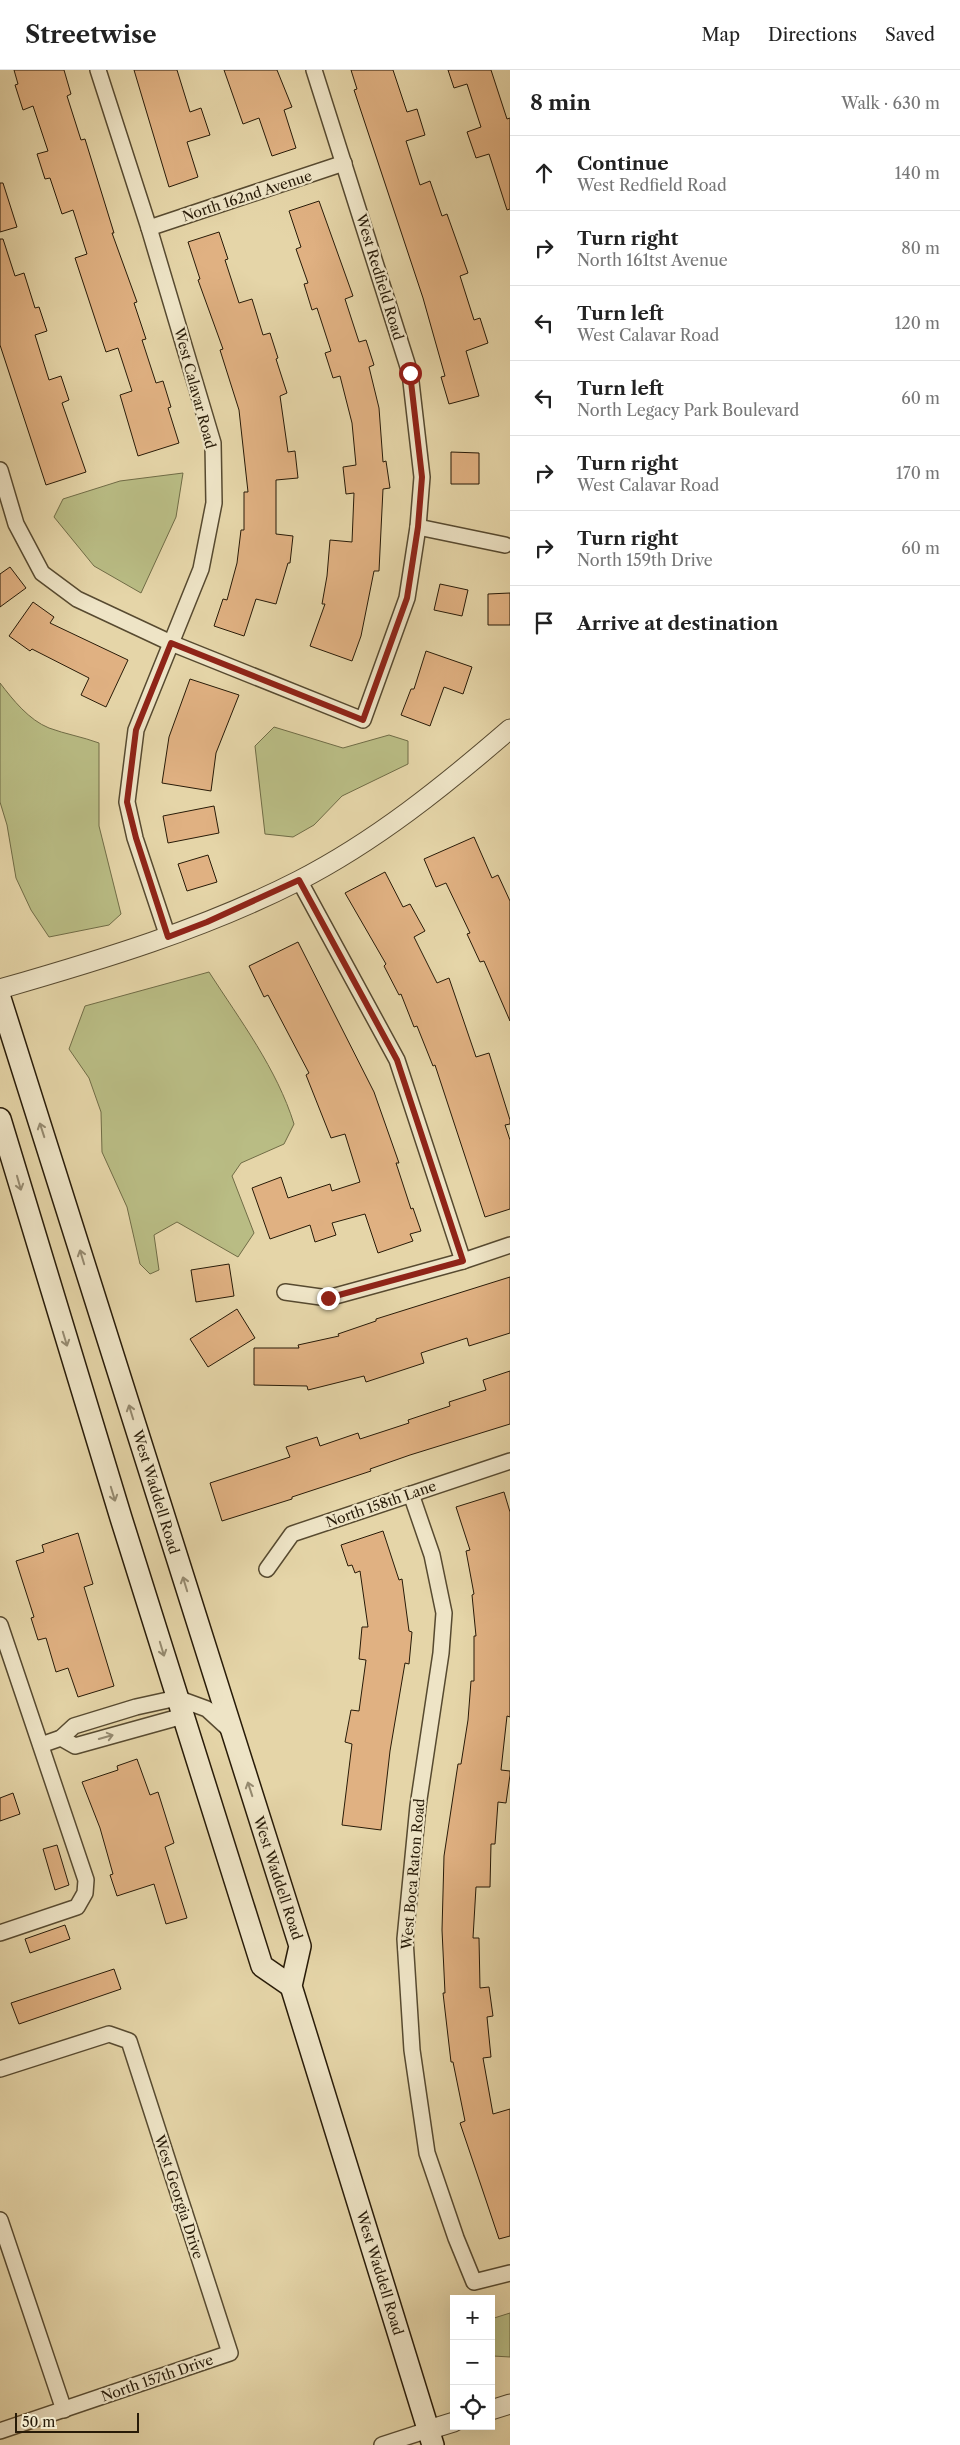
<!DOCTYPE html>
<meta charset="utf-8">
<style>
:root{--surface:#fff;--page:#f6f6f6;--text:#222;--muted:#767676;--line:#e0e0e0}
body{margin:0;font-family:"Libre Caslon Text",serif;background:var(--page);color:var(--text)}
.controls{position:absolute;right:15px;bottom:15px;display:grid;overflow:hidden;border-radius:0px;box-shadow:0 5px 20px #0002}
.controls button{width:45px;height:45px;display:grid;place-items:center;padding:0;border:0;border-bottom:1px solid var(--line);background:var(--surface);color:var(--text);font:25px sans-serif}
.scale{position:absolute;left:15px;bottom:12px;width:124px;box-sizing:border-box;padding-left:5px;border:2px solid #281b08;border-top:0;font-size:14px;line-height:18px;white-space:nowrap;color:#281b08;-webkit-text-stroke:4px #eee4c6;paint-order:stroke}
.stop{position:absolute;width:15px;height:15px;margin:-11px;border:4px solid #8f2418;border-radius:50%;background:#fff}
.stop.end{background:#8f2418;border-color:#fff;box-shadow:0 1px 5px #0008}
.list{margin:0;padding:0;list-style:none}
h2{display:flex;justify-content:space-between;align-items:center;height:65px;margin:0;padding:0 20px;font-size:21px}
h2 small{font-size:16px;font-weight:400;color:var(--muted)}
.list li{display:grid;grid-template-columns:32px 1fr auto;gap:15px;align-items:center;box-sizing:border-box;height:75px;padding:0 20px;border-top:1px solid var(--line)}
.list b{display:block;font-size:19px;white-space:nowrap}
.list p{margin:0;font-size:16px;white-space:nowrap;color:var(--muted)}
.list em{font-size:16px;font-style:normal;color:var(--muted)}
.icon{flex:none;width:28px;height:28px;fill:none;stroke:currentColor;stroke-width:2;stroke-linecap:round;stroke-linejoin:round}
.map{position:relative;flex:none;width:510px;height:2375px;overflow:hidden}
header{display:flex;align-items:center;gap:30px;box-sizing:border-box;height:70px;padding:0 25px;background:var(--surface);border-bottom:1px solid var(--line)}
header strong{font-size:24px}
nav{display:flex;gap:28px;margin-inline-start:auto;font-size:18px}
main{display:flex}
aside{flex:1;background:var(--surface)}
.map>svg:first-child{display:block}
</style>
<header>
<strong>Streetwise</strong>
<nav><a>Map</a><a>Directions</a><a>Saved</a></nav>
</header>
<main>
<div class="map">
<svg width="510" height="2375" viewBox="0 0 510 2375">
<rect width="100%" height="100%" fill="#e5d5a8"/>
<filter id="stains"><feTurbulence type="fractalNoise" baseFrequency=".004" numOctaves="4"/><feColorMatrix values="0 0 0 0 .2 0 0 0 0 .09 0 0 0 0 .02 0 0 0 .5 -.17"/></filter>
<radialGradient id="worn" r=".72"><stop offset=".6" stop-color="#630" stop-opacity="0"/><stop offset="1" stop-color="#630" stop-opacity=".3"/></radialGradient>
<g fill="#b9bc84" stroke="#706c46">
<polygon points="183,403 176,447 141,523 94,496 54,447 63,429 120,411"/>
<path d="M0,613C13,630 29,650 49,658C65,664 83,667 99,673V756L121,844L109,855L49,867L31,840L16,808L7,755L0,732Z"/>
<polygon points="274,657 343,678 389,665 408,671 408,694 342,726 314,755 293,767 265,764 255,676"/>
<path d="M209,902C240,950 277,999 294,1054L284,1074L241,1093L232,1106L254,1163L238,1187L177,1152L154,1165L159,1200L150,1204L140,1194L127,1137L102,1082L101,1042L89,1008L69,979L85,936Z"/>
<polygon points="510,2243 510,2287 493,2286 491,2249"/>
</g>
<g fill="#e0b182" stroke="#281b08">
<polygon points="14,0 64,0 71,24 67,26 81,70 85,69 114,163 112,163 137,232 134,233 146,269 142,270 156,313 163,311 171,337 168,338 179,373 138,386 120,325 132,321 118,278 106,282 75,188 87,184 73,140 62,144 50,108 45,109 37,84 48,81 33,36 23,40 15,15 18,14"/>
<polygon points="134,0 177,0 190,42 201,38 210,65 187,72 198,107 169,117"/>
<polygon points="224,0 277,0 292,37 284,40 296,78 272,86 259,48 243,54"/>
<polygon points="351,0 393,0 407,42 417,39 425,65 406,71 420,115 430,111 442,146 447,144 468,203 460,206 474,250 480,248 488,273 466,281 479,326 449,334 441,307 445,306 423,228 354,20 357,19"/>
<polygon points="448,0 491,0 507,49 510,48 510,139 507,140 489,84 476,88 467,62 481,57 467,14 454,18"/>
<polygon points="0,113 3,113 17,157 0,162"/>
<polygon points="319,131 353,226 345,229 359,272 366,270 374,295 369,297 379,338 383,392 386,391 390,418 383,419 379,501 374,501 361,566 352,591 310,576 325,534 322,534 327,506 330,470 352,472 354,423 346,424 343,397 356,395 352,353 340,306 333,308 325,283 331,281 317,238 312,240 304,214 308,213 296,179 301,177 289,141"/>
<polygon points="219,162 228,189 225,190 239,233 252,229 263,265 270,263 278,288 276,289 287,323 280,326 288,382 295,381 298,408 276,410 276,464 293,466 290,493 288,493 276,534 256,529 244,566 214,556 223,529 227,530 237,493 241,460 244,460 244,422 248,422 239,340 220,280 223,279 198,210 200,209 188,172"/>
<polygon points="0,169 3,169 15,206 24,203 35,238 39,237 47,261 35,265 49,310 61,306 69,330 62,333 86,402 46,415 0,275"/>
<polygon points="451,382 479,383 479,414 451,414"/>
<polygon points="10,497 26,518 0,537 0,504"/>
<polygon points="440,514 468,520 462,546 434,540"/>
<polygon points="510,523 510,555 488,555 488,524"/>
<polygon points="33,532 54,547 50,553 128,590 106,637 81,625 89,608 32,579 30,581 9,566"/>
<polygon points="426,581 472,597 463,624 444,617 430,656 401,645 411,619 414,619"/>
<polygon points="190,609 239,625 216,683 211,721 162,713 169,667"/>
<polygon points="214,736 219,763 168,773 163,746"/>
<polygon points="474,767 492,808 498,805 510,831 510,951 484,891 480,892 467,864 470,863 446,813 436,817 424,789"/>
<polygon points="208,785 217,812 187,821 178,794"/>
<polygon points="385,802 403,837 410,834 425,861 414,867 437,913 449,908 476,987 489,983 510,1050 510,1054 505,1055 510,1070 510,1139 485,1147 435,995 433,996 417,956 414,957 401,924 399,925 384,896 386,894 345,823"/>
<polygon points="298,872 374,1022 399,1093 396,1093 411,1139 413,1138 421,1161 410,1164 413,1171 378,1183 365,1144 332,1153 336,1165 315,1172 310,1155 270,1169 252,1118 281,1107 288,1128 330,1114 332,1121 360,1112 345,1064 331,1068 306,1005 309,1003 268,925 264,927 249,896"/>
<polygon points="229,1194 234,1226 196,1232 191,1200"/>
<polygon points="510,1207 510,1263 469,1276 467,1268 421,1283 424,1293 366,1312 364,1306 308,1320 307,1316 254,1315 254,1278 299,1278 298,1275 339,1266 338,1264 376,1251 376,1249"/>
<polygon points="237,1239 255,1268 208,1297 190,1269"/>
<polygon points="510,1301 510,1354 410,1385 370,1399 371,1401 292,1427 292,1429 222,1451 210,1413 290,1387 286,1377 317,1367 320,1376 358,1363 360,1369 409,1353 408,1350 450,1336 449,1332 486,1320 483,1310"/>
<polygon points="504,1422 510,1442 510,1647 507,1646 501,1700 510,1701 510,1705 506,1733 498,1732 495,1774 491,1774 490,1817 476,1817 473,1868 479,1868 480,1918 489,1917 493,1946 487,1947 491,1987 483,1988 493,2044 510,2039 510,2166 499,2169 460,2053 465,2051 453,1992 451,1992 443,1923 445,1923 442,1860 444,1786 458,1694 461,1694 468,1650 471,1611 474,1611 474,1566 476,1566 472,1525 474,1524 466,1481 470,1480 456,1437"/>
<polygon points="383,1461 399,1510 402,1509 409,1561 412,1562 409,1594 405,1593 390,1681 381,1760 342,1755 352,1674 345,1672 351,1640 359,1641 366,1590 359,1589 362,1557 368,1557 360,1501 355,1503 352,1495 348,1496 341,1475"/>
<polygon points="78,1463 93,1514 84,1517 114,1616 78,1627 68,1598 56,1602 46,1568 38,1570 31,1548 34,1547 16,1491 44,1482 42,1475"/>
<polygon points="137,1689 150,1725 158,1722 174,1773 165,1777 187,1848 166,1854 154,1814 117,1826 110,1805 113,1804 100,1758 82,1712 118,1700 117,1696"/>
<polygon points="13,1723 20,1744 0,1751 0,1728"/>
<polygon points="57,1775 69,1815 55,1820 43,1779"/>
<polygon points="65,1855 70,1869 30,1883 25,1869"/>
<polygon points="114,1899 121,1919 19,1954 11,1933"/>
</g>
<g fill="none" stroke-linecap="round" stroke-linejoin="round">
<g stroke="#574a30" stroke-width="18">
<g id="minor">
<polyline points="98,0 149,158 213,373 214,433 201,499 136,660 127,732 135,768 168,867"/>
<polyline points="149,158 344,93"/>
<polyline points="0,400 16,454 42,503 77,529 171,573 363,650 407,528 418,457 422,407 410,303 314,0"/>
<polyline points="418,457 505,475"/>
<polyline points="299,810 397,990 463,1191"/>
<polyline points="285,1222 328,1228 463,1191 510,1175"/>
<polyline points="411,1424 432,1485 444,1543 441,1583 418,1736 405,1869 412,1980 427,2083 456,2168 474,2212 510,2203"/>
<polyline points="267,1499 292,1464 510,1391"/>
<polyline points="0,1555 86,1810 85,1823 77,1837 0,1863"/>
<polyline points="61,1668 75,1676 183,1646"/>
<polyline points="41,1675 61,1668 74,1656 136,1637 177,1628 207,1639 231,1661"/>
<polyline points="0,1999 109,1964 129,1971 230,2283 0,2361"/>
<polyline points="0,2150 64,2340"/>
<polyline points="382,2375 428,2360"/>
</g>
</g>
<g stroke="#574a30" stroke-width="21">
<g id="tertiary">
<path d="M0,919C101,890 204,859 298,811C376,771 444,716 510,659"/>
<polyline points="491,2340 510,2334"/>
<polyline points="428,2360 454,2352"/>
</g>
</g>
<g stroke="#281b08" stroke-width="24">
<g id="secondary">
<polyline points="0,928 300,1876 291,1916 433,2375"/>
<polyline points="0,1049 121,1448 262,1896 291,1916"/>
</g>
</g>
<use href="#minor" stroke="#eee4c6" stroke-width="15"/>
<use href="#tertiary" stroke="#eee4c6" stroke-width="19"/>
<use href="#secondary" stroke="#eee4c6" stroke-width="21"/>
</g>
<defs><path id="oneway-shaft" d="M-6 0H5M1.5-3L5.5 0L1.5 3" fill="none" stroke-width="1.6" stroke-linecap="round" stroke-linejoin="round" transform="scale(1.25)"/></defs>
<g stroke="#958a70">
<use href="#oneway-shaft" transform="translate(42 1060) rotate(-108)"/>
<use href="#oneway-shaft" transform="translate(19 1113) rotate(74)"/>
<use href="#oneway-shaft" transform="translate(82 1187) rotate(-107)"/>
<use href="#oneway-shaft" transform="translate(65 1269) rotate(73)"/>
<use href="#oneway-shaft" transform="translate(131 1342) rotate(-107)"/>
<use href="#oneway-shaft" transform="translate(113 1424) rotate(73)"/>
<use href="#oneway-shaft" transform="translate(185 1514) rotate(-107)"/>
<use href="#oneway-shaft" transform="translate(162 1579) rotate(73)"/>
<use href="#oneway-shaft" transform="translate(106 1667) rotate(-16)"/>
<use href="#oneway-shaft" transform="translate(250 1719) rotate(-108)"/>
</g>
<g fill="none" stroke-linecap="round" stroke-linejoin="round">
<polyline stroke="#8f2418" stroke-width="6" points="328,1228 463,1191 397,990 299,810 207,852 168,867 136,768 127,732 136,660 171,573 363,650 407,528 418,457 422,407 410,303"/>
</g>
<g text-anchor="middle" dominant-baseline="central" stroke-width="4.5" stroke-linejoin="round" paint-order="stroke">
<g font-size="14" fill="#281b08" stroke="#eee4c6">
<text transform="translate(247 126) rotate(-18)">North 162nd Avenue</text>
<text transform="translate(380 207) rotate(73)">West Redfield Road</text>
<text transform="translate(195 318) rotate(75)">West Calavar Road</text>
<text transform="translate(156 1422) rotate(73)">West Waddell Road</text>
<text transform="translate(381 1434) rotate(-19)">North 158th Lane</text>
<text transform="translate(413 1804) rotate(-85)">West Boca Raton Road</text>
<text transform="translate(278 1808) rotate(72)">West Waddell Road</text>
<text transform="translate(179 2127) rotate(72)">West Georgia Drive</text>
<text transform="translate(380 2203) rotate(73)">West Waddell Road</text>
<text transform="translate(157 2308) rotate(-19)">North 157th Drive</text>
</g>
</g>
<rect width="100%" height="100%" filter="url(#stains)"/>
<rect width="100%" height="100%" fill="url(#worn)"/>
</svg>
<div class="controls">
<button>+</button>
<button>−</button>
<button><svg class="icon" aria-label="locate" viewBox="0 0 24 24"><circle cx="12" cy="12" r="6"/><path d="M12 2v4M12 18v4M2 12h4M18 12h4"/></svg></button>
</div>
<div class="scale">50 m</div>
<div class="stop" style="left:410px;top:303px"></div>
<div class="stop end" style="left:328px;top:1228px"></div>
</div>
<aside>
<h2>8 min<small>Walk · 630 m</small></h2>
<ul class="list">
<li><svg class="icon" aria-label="ahead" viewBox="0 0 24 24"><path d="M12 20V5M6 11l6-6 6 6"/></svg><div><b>Continue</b><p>West Redfield Road</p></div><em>140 m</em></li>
<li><svg class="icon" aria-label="right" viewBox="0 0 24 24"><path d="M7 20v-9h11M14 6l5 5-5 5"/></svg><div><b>Turn right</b><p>North 161tst Avenue</p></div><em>80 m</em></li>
<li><svg class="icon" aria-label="left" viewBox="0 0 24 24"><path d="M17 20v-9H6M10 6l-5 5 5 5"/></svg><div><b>Turn left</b><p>West Calavar Road</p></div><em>120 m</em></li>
<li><svg class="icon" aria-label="left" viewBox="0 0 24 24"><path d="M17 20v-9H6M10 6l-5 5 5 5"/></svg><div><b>Turn left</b><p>North Legacy Park Boulevard</p></div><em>60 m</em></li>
<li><svg class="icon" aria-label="right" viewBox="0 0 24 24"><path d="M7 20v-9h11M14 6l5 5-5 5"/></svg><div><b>Turn right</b><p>West Calavar Road</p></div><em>170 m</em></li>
<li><svg class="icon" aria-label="right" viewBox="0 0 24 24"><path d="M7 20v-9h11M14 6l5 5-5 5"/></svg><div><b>Turn right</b><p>North 159th Drive</p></div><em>60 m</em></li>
<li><svg class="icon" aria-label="arrive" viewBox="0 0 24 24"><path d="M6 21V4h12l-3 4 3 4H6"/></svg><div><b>Arrive at destination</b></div></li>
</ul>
</aside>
</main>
